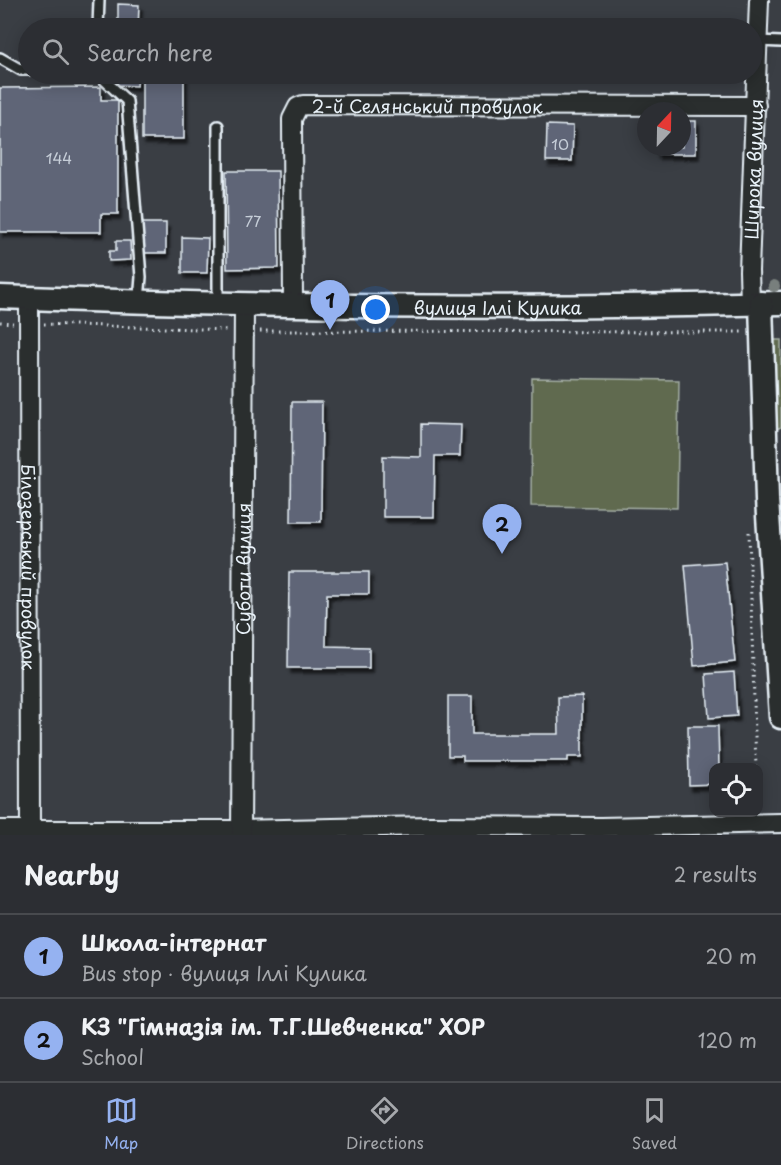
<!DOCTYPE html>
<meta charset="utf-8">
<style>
:root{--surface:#2c2e33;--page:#34363b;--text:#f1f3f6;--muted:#a6a8ac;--line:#484a4e;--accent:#95b2f1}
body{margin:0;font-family:"Playpen Sans",sans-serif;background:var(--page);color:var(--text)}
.controls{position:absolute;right:18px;bottom:18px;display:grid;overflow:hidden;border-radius:12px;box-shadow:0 3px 15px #0003}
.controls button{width:54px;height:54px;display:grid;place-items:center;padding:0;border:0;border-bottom:2px solid var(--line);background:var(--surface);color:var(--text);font:30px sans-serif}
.compass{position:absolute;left:637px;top:102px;width:54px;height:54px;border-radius:50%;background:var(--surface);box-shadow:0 3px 15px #0003;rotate:22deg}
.you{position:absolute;left:376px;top:310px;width:21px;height:21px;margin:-15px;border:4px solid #fff;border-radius:50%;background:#1a73e8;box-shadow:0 0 0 9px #1a73e833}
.badge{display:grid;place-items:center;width:39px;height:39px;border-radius:50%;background:var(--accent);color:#111;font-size:20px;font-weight:700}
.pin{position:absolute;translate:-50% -50px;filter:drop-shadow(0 2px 3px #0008)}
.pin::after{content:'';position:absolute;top:32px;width:21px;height:18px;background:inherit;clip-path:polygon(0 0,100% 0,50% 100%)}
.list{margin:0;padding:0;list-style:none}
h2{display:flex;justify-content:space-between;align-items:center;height:78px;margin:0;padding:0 24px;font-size:26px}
h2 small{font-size:20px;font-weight:400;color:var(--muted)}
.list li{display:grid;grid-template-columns:39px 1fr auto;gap:18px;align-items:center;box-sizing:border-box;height:84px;padding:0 24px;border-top:2px solid var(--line)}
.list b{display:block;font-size:22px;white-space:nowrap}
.list p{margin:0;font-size:20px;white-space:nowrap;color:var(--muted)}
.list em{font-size:20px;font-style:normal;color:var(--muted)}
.icon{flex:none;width:33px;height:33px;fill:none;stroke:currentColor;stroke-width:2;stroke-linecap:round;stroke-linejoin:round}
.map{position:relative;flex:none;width:781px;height:835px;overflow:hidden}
.search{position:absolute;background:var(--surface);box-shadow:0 3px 15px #0003;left:18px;right:18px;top:18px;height:66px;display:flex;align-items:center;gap:15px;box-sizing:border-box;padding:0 21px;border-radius:33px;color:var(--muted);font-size:22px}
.sheet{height:246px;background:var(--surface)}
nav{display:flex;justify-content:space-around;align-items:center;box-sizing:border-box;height:84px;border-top:2px solid var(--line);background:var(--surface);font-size:16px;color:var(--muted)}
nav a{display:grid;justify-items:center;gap:3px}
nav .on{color:var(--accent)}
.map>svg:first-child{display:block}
</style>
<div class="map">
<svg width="781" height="835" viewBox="0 0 781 835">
<defs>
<filter id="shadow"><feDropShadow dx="3" dy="5" stdDeviation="1.5" flood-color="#0009"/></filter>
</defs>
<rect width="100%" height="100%" fill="#3a3e44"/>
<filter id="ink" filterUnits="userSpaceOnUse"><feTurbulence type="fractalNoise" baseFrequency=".0167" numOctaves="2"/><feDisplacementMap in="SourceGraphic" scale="12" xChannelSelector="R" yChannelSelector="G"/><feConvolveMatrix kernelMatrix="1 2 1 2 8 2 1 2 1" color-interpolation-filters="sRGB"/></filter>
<g filter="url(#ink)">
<g fill="#606a50" stroke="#a4aea4" stroke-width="1.5">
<polygon points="770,340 781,340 781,427 770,432"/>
<polygon points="532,378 679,380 677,508 531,506"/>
</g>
<g fill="#5e6577" stroke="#e8f1f8" stroke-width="1.5" filter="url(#shadow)">
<polygon points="118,4 139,5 138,28 118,28"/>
<polygon points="117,74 138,74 137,86 117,85"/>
<rect x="142" y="74" width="42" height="65"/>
<polygon points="101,87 101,100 118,100 118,214 101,214 101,232 0,232 0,88"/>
<polygon points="682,121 696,121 696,154 656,154 656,147 682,147"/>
<polygon points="547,125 573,126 572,161 546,161"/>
<polygon points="226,171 278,171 279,268 227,269"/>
<rect x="141" y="223" width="25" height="30"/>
<polygon points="182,237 208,238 207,273 182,273"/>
<polygon points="116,241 130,241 131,260 109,261 109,251 116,251"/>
<polygon points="292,402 322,402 321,522 291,522"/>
<polygon points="421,424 461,425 460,456 435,456 434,517 383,517 383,456 421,457"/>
<polygon points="725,562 735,662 694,666 685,565"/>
<polygon points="289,572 369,572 369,594 327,594 326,646 369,647 369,668 288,668"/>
<polygon points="734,672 737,716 709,718 706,674"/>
<polygon points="448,696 472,696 472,734 559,734 558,697 582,696 582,757 568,757 568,761 463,761 463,756 448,756"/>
<polygon points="688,726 718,726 719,768 714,768 714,784 689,785"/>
</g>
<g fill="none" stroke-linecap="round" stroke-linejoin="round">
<g stroke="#e8f1f8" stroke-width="14">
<g id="service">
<polyline points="98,28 99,0"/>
<polyline points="758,41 781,42"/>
<polyline points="0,58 21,70 28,70"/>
<polyline points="98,74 127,101 141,277 139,301"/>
<polyline points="218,126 218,303"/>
</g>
</g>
<g stroke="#e8f1f8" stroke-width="22">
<g id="minor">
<path id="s1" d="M29,299L30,835"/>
<path id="s2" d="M750,303L749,271L759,0"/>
<path id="s3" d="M293,304L292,119L298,107L303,105L756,106"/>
<polyline points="0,830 241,830 431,826 601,827 781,823"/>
<path id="s4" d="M241,835L244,304"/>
</g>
</g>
<g stroke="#e8f1f8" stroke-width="27">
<g id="tertiary">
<path id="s5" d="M0,297C260,307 521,310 781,303"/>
<polyline points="761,303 767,500 781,717"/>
</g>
</g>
<g stroke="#e8f1f8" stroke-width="3" stroke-dasharray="1.5 4.5" stroke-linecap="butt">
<polyline points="0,322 13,323"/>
<polyline points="44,324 229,330"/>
<polyline points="260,331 745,332"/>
<polyline points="749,532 756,768"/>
</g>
<use href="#service" stroke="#2a2d2e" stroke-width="9"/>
<use href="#minor" stroke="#2a2d2e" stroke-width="18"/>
<use href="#tertiary" stroke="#2a2d2e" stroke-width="22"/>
</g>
<circle fill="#787f7d" cx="774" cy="286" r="6"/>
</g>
<g text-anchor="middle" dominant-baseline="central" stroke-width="4.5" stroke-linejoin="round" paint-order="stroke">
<g font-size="15" fill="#c6ced8">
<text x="560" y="143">10</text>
<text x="59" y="157">144</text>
<text x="253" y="220">77</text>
</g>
<g font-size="18" fill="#e8f1f8" stroke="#2a2d2e">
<text stroke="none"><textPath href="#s3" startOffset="328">2-й Селянський провулок</textPath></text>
<text stroke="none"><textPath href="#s2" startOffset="134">Широка вулиця</textPath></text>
<text stroke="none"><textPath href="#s5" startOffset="498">вулиця Іллі Кулика</textPath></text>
<text stroke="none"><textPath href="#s1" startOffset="268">Білозерський провулок</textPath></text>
<text stroke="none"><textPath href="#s4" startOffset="266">Суботи вулиця</textPath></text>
</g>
</g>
</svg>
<div class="controls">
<button><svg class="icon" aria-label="locate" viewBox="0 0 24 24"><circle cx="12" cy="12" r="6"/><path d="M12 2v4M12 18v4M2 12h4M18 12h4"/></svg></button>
</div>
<svg class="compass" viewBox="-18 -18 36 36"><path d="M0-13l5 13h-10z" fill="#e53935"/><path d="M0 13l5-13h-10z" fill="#a6a8ac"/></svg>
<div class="you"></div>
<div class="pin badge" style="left:330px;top:330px">1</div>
<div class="pin badge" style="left:502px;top:554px">2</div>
<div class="search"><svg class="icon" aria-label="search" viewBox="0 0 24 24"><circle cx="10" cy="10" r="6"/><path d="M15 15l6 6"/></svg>Search here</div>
</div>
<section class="sheet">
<h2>Nearby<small>2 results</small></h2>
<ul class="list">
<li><span class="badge">1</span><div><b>Школа-інтернат</b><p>Bus stop · вулиця Іллі Кулика</p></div><em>20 m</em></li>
<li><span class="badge">2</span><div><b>КЗ &quot;Гімназія ім. Т.Г.Шевченка&quot; ХОР</b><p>School</p></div><em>120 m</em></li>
</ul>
</section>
<nav>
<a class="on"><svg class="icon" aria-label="map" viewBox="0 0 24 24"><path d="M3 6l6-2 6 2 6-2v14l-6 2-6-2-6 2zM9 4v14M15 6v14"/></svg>Map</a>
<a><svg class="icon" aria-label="directions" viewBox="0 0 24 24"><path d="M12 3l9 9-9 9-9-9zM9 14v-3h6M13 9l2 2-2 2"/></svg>Directions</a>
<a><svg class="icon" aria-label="saved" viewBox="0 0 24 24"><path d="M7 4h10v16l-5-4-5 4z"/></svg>Saved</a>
</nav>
